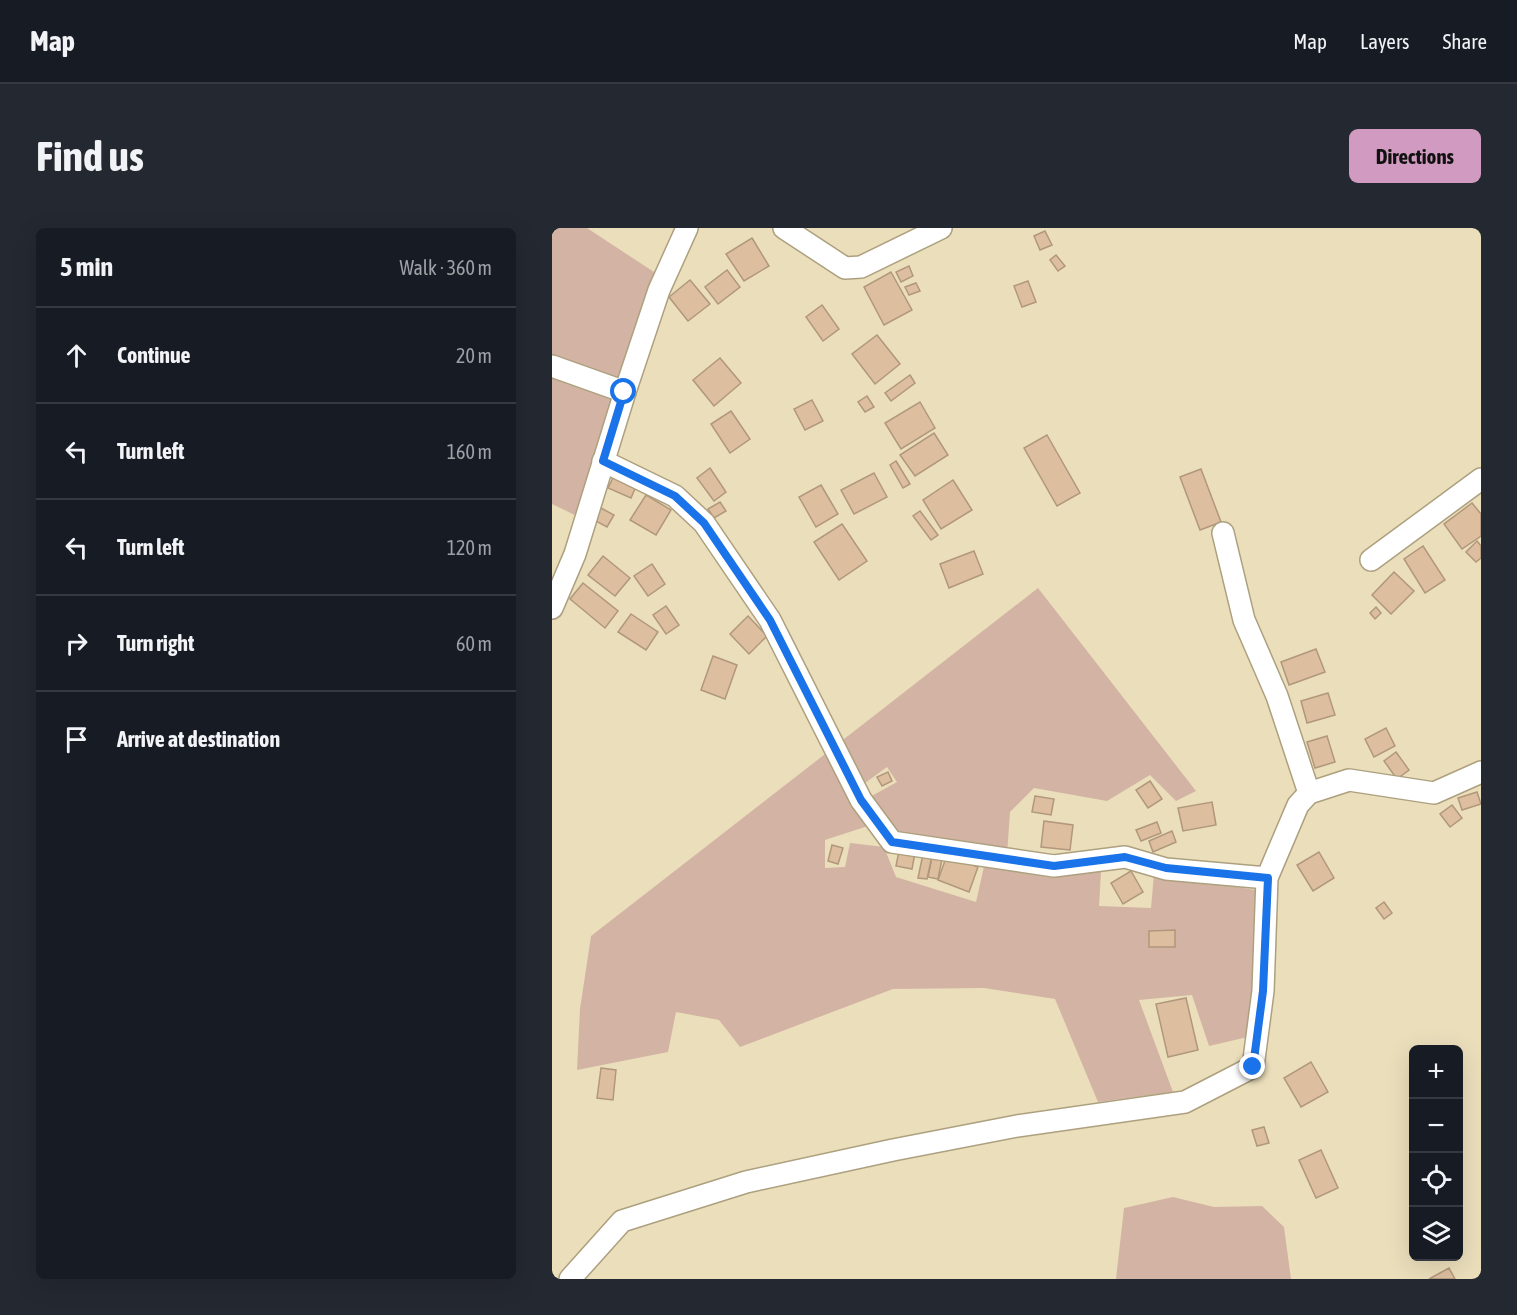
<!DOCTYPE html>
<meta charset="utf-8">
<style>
:root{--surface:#171b24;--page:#242831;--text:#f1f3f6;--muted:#9ea1a6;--line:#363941;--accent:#d19ac0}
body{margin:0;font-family:"Asap Condensed",sans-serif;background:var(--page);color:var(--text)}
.controls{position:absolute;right:18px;bottom:18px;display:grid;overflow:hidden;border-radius:9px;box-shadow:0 6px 24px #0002}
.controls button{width:54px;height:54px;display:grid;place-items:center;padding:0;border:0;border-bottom:2px solid var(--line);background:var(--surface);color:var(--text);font:30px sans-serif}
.stop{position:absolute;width:18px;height:18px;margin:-14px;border:4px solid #1a73e8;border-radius:50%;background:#fff}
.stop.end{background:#1a73e8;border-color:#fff;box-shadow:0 2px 6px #0008}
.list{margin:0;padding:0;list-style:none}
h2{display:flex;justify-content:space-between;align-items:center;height:78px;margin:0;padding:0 24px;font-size:26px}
h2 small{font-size:20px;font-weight:400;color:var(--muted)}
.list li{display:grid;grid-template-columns:39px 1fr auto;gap:18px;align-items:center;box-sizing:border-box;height:96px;padding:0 24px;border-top:2px solid var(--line)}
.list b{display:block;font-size:22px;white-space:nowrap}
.list em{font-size:20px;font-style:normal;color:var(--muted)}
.icon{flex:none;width:33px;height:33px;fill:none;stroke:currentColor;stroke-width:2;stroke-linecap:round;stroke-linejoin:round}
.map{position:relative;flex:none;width:929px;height:1051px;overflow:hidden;border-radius:9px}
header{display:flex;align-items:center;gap:36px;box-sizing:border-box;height:84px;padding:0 30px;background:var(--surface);border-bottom:2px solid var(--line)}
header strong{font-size:28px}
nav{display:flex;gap:33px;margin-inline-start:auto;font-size:21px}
.intro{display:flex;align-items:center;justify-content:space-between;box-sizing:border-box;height:144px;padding:0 36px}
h1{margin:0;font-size:42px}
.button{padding:15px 27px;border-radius:9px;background:var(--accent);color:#111;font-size:21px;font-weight:700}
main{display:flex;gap:36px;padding:0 36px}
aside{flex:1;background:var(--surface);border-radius:9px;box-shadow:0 6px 24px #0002}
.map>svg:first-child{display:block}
</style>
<header>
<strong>Map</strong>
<nav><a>Map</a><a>Layers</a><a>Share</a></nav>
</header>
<div class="intro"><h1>Find us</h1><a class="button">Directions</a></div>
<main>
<aside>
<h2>5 min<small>Walk · 360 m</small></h2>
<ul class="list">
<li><svg class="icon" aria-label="ahead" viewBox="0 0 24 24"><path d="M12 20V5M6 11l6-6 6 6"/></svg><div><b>Continue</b></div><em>20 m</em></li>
<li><svg class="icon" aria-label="left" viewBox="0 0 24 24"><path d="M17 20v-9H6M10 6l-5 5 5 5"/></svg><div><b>Turn left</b></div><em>160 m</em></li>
<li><svg class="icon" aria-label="left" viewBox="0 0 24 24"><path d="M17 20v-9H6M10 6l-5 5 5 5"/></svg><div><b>Turn left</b></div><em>120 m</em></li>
<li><svg class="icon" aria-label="right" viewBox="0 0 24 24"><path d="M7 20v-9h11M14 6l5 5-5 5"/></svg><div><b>Turn right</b></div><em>60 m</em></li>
<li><svg class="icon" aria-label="arrive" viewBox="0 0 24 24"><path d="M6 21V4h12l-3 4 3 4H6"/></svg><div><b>Arrive at destination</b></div></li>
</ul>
</aside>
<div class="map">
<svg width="929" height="1051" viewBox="0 0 929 1051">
<rect width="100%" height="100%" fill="#ebdebb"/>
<g fill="#d3b4a4">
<polygon points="0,0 35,0 105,46 70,159 0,135"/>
<polygon points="0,141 70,165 29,290 0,276"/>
<polygon points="486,360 644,563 624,573 598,547 555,573 482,560 458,584 455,627 338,603 316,570 345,554 335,539 309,558 287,515"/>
<polygon points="277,523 319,597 273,612 273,640 293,639 298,615 332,619 344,649 424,674 433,634 549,644 547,678 599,680 602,646 710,663 700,808 657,818 640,767 587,772 621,864 546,874 503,771 432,760 341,761 188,819 167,792 124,784 116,824 25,842 28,781 39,708"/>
<polygon points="621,969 662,979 710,978 732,999 739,1051 564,1051 572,980"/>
</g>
<g fill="#ddbf9f" stroke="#b1977c" stroke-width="1.5">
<polygon points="493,3 500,17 488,22 482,8"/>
<polygon points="200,10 217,38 192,53 174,26"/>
<polygon points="504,27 513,38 506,43 498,32"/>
<polygon points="357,38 361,48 349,54 344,44"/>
<polygon points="175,42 188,59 166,76 153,59"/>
<polygon points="339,44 360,82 332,97 312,59"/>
<polygon points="138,52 158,76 136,93 117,69"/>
<polygon points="476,53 484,74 470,79 462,58"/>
<polygon points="364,55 368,63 357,67 353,59"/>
<polygon points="270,77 287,101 271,113 254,89"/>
<polygon points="325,107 348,136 323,156 300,126"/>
<polygon points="168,130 189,155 162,178 141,152"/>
<polygon points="358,147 363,155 339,173 333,165"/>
<polygon points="315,168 322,179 313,184 306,174"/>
<polygon points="260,172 271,193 253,202 242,181"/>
<polygon points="368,174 383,200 349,221 333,195"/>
<polygon points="179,183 198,211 178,225 159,196"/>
<polygon points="382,205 396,227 363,248 348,227"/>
<polygon points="495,207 528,265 505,278 472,220"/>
<polygon points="344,233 358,256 351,260 338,237"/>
<polygon points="158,240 174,264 162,273 145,250"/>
<polygon points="649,241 669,294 648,302 628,249"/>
<polygon points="322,245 335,269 302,286 289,262"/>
<polygon points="63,246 85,256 79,270 56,260"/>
<polygon points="401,252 420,282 389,301 371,272"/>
<polygon points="269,257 286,286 264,299 247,269"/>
<polygon points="94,267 119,282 104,307 78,292"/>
<polygon points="168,274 174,283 162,290 156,281"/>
<polygon points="920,275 929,286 929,308 910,321 892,296"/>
<polygon points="49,280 62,287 55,299 42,292"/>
<polygon points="368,283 386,307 379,312 361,288"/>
<polygon points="290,296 315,333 287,352 262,314"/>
<polygon points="925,313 929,318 929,330 924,334 914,324"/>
<polygon points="871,318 893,352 873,365 852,331"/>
<polygon points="422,323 431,346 397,360 388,336"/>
<polygon points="51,328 78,350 63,368 36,347"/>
<polygon points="100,336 113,356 96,368 82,348"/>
<polygon points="842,344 862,363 839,386 820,367"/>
<polygon points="31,355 66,383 53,400 18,371"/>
<polygon points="114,378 127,397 114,406 101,387"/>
<polygon points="824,379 829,385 823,391 818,385"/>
<polygon points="79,386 106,404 94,422 66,404"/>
<polygon points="196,388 215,408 197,426 178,406"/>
<polygon points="764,421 773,444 737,457 729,434"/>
<polygon points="161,428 185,437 173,471 149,462"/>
<polygon points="776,465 783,487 755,495 749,473"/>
<polygon points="834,500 843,518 822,529 813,511"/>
<polygon points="775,508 783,534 763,540 755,514"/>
<polygon points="844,524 857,542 845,551 832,533"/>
<polygon points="336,544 340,553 330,558 325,549"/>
<polygon points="598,553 610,571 596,580 584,562"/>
<polygon points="925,564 929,576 910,582 906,570"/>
<polygon points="483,568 502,571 499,587 480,584"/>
<polygon points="660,574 664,597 631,603 626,580"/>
<polygon points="900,577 910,590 898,599 888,586"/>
<polygon points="492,593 521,597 518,622 489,619"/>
<polygon points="605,594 609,605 589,613 584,602"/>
<polygon points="620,603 624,614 601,624 597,613"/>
<polygon points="280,617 291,620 286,636 276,633"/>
<polygon points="347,623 363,625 360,641 344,638"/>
<polygon points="381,624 391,626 386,651 376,649"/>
<polygon points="767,624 782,650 761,663 745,637"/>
<polygon points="371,626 380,628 375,651 366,650"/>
<polygon points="395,627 426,639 417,664 386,652"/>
<polygon points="579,643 591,664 571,676 559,655"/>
<polygon points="832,674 840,685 832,691 824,680"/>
<polygon points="623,702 623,719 597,719 597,703"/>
<polygon points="634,770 646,822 616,829 604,776"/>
<polygon points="759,834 776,864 749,879 732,850"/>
<polygon points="49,840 64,842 61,872 45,870"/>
<polygon points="712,899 717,915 705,918 700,902"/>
<polygon points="769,922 786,960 764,970 747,932"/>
<polygon points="897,1040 903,1051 877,1051"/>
</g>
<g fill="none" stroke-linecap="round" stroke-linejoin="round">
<g stroke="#ada07f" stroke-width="24">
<g id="street">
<polyline points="232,0 293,40 309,39 389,0"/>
<polyline points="0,138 73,164"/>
<polyline points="51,233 123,268 152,295 218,392 309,572 340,614 502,638 573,629 614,641 715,650"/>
<polyline points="671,305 692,392 725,468 757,565"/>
<polyline points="819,332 929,251"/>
<polyline points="0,380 23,326 73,164 107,62 135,0"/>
<polyline points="18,1051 70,993 194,954 341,922 465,898 633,874 701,839 711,763 715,650 746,577 757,565 797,552 882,565 929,544"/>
</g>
</g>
<use href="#street" stroke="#fff" stroke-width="21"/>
</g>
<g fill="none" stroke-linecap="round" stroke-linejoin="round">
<polyline stroke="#1a73e8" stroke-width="8" points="72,164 51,233 123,268 152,295 218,392 309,572 340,614 502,638 573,629 614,640 716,650 711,763 701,839"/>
</g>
</svg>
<div class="controls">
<button>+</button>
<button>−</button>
<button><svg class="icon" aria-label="locate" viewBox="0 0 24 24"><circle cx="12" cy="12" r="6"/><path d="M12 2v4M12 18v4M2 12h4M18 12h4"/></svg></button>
<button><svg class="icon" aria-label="layers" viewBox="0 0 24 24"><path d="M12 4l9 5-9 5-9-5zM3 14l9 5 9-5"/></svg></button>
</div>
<div class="stop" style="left:72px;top:164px"></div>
<div class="stop end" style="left:701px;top:839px"></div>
</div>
</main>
